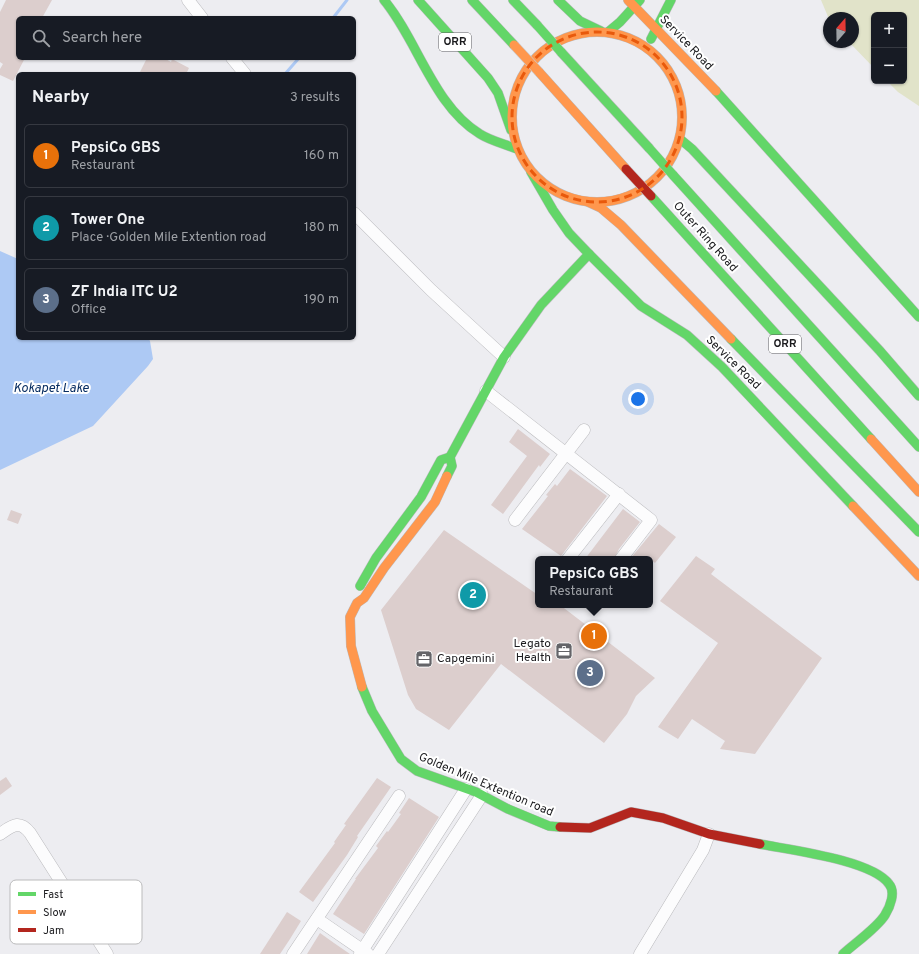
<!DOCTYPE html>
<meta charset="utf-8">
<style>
:root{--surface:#171b24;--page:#20242c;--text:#f1f3f6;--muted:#9ea1a6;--line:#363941;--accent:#b2b3b6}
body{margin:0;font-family:Overpass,sans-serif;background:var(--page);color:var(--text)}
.controls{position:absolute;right:12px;top:12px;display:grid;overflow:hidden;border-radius:6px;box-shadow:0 1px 3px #0004}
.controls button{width:36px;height:36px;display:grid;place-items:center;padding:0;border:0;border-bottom:1px solid var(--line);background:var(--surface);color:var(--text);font:20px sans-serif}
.compass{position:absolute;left:823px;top:12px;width:36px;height:36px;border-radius:50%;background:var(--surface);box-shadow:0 1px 3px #0004;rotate:20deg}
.you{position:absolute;left:638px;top:399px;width:14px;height:14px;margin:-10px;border:3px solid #fff;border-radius:50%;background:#1a73e8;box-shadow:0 0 0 6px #1a73e833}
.badge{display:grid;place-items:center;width:26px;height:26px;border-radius:50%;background:var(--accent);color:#fff;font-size:13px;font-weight:700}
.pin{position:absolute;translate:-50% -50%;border:2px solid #fff;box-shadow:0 1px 4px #0006}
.popup{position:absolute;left:535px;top:556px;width:118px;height:52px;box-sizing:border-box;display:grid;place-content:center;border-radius:6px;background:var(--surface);filter:drop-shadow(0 1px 3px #0005);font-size:13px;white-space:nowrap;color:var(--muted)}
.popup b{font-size:15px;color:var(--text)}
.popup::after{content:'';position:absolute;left:50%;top:100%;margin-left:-8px;border:8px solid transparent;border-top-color:var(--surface)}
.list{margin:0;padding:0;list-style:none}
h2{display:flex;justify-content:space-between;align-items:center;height:52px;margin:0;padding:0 16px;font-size:17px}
h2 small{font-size:13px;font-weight:400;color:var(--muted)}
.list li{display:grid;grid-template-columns:26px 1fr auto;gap:12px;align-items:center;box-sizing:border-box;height:64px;margin:0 8px 8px;padding:0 8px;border:1px solid var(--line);border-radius:6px}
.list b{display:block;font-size:15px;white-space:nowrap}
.list p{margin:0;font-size:13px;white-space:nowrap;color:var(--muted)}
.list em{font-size:13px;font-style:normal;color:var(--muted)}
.icon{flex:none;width:22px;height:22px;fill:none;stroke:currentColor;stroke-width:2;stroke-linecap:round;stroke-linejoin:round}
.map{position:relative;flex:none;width:919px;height:954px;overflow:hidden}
.search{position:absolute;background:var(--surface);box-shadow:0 1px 3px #0004;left:16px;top:16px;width:340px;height:44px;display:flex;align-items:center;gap:10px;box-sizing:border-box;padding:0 14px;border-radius:6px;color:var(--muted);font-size:15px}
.panel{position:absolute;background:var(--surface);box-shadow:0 1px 3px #0004;left:16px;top:72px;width:340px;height:268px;border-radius:6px}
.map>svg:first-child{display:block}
</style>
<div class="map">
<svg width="919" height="954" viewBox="0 0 919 954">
<rect width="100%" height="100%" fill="#ededf1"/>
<polygon fill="#e1e3c9" points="821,0 919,0 919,106 898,92 887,81 904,81 904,15 874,15 874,68 849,42 853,42 853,18 829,19"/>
<polygon fill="#adc9f4" points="0,251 18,259 18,338 148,338 150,341 153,359 148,366 93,426 0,470"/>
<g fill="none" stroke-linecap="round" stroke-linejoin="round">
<g stroke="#adc9f4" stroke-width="3">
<polyline points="333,18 347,0"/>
<polyline points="285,74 299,58"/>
</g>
</g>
<g fill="#dccecd">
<polygon points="6,0 52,0 42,18 18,18 18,58 25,58 13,81 0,75 0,69 3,64 0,62 0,12"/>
<polygon points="147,58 164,58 171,62 172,59 189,68 186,74 139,74"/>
<polygon points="518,429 550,454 540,467 539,465 503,514 491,505 527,456 509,442"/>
<polygon points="570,469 607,496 561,556 522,529 548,496 546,495 555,484 557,486"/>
<polygon points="623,509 640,522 619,549 614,559 585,559"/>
<polygon points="11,510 22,514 18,524 7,520"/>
<polygon points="659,524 676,537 655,563 650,559 630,559"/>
<polygon points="444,530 538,595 538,605 560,605 655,678 636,696 627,714 604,743 501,664 449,730 416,709 408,695 381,610"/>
<polygon points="696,556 715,569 711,574 822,658 755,754 720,749 725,741 692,719 678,739 658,727 718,643 660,601"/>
<polygon points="6,777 12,786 0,795 0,781"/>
<polygon points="377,778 391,787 357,836 358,837 347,855 313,902 299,892 335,843 334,842 346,825 344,824"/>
<polygon points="409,798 439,817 364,934 333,914 356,879 355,879 378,848 376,846 387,831 388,832 401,814 399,813"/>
<polygon points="287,912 301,921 290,939 280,954 260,954"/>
<polygon points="320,933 334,943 350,954 307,954"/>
</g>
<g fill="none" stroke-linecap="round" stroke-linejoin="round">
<g stroke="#bababd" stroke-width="13">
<g id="street">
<polyline points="188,0 202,18"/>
<polyline points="232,58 245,74"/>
<polyline points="354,213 431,290 504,357"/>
<polyline points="486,391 651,520 621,559"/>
<polyline points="515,520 584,430"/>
<polyline points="568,559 619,494"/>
<path d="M0,834C12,826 19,819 30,833L107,954"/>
<polyline points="317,919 368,954"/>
<polyline points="293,954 399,796"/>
<polyline points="360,954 466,789"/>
<polyline points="378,954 482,795"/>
<polyline points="640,954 703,850 709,834"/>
</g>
</g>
<g stroke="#bababd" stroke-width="10">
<g id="fast">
<path d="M384,0C418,41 433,105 480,134C491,141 505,144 517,149"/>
<polyline points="418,0 488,78 498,93 511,130"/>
<polyline points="472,0 514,45"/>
<polyline points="513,0 537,25"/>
<polyline points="558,0 580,21 601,31"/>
<polyline points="608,32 620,22 640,0"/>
<polyline points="651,39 671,0"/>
<polyline points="561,52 649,148"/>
<polyline points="716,91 919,317"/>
<polyline points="680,139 692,149 880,351 919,396"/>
<polyline points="531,172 553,210 569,233 589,254 641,306 687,335 722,367 853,506"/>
<polyline points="673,175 919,447"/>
<polyline points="651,196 871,439"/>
<polyline points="731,339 919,532"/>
<polyline points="447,476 452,466 450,457 504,357 541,305 589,254"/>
<polyline points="360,586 376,558 421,497 441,460 450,457"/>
<polyline points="362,687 372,711 401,759 417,771 476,792 508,809 549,826 560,827"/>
<path d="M760,844C790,850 872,860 889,884C896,892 890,907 885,915C877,928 855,943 843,954"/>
</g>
</g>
<g stroke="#bababd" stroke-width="10">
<g id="slow">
<polyline points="628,0 716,91"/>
<circle cx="597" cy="117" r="85"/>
<polyline points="539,72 626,169"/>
<polyline points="588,202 601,208 621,225 731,339"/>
<polyline points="871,439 919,492"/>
<polyline points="853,506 919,576"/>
<polyline points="362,687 351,646 350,617 357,603 364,598 384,568 435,502 447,476"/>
</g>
</g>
<g stroke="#bababd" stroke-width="10">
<polyline id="jam" points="560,827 590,828 631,812 663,818 709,834 760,844"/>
</g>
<use href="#street" stroke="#fcfcfd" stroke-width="12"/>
<use href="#fast" stroke="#63d668" stroke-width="9"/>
<use href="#slow" stroke="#ff974d" stroke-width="9"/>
<use href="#jam" stroke="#b3261e" stroke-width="9"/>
<g stroke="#cbcbcd" stroke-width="10" stroke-linecap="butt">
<g id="fast-bridge">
<polyline points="537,25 561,52"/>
<polyline points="649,148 673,175"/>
</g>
</g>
<g stroke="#cbcbcd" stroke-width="10" stroke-linecap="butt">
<polyline id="slow-bridge" points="514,45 539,72"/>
</g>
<g stroke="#cbcbcd" stroke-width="10" stroke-linecap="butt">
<polyline id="jam-bridge" points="626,169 651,196"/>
</g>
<use href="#fast-bridge" stroke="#63d668" stroke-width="9"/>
<use href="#slow-bridge" stroke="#ff974d" stroke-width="9"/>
<use href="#jam-bridge" stroke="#b3261e" stroke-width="9"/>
</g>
<path fill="none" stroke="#e8590c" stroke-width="3" stroke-dasharray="8 5" stroke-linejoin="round" d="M512 117a85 85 0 1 1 170 0a85 85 0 1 1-170 0Z"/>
<defs>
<g id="office-square" transform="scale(0.9)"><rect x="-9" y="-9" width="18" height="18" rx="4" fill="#646468" stroke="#fff"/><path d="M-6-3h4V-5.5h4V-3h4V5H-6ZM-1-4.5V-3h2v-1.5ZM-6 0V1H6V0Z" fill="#fff"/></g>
</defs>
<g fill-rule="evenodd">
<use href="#office-square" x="564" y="651"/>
<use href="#office-square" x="424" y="659"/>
</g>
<g text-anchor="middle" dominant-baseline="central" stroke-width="4" stroke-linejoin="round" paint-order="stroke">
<g fill="#fff" stroke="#5f5f62" stroke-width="1">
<rect x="439" y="33" width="32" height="18" rx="3"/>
<rect x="769" y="335" width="32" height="18" rx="3"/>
</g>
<g font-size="11" font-weight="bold" fill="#1b1b1e">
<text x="455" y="42">ORR</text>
<text x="785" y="344">ORR</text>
</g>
<g font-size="12" fill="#1b1b1e" stroke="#fff">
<text transform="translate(686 43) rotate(46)">Service Road</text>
<text transform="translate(705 237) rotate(48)">Outer Ring Road</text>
<text transform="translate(733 363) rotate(44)">Service Road</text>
<text transform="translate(486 785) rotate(23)">Golden Mile Extention road</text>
</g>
<g font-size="12" fill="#1b1b1e" stroke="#fff" text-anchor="end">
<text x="551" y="644">Legato<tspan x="551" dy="14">Health</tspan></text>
<text x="437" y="659" text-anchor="start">Capgemini</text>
</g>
<g font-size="13" font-style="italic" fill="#082d61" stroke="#fff">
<text x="51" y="389">Kokapet Lake</text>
</g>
</g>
<rect x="10" y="880" width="132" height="64" rx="6" fill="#fff" stroke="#bbbbbc" stroke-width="1"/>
<rect x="18" y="892" width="18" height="4" fill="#63d668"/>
<rect x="18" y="910" width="18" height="4" fill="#ff974d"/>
<rect x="18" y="928" width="18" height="4" fill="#b3261e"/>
<g font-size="11" fill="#1b1b1e">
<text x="43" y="898">Fast</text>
<text x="43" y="916">Slow</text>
<text x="43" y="934">Jam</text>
</g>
</svg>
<div class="controls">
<button>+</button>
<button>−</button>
</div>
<svg class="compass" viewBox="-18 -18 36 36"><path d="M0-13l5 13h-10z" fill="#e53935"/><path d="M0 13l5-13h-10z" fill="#9ea1a6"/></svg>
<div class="you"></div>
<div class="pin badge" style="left:594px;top:636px;background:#e8710a">1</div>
<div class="popup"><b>PepsiCo GBS</b>Restaurant</div>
<div class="pin badge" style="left:473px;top:595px;background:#0f9aa8">2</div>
<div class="pin badge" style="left:590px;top:673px;background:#5c6f8a">3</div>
<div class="search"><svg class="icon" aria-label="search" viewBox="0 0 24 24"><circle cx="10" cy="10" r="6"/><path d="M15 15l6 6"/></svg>Search here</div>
<section class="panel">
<h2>Nearby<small>3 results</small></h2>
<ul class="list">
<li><span class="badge" style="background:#e8710a">1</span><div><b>PepsiCo GBS</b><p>Restaurant</p></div><em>160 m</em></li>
<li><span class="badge" style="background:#0f9aa8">2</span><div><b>Tower One</b><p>Place · Golden Mile Extention road</p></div><em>180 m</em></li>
<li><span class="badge" style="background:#5c6f8a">3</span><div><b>ZF India ITC U2</b><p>Office</p></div><em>190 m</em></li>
</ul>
</section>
</div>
